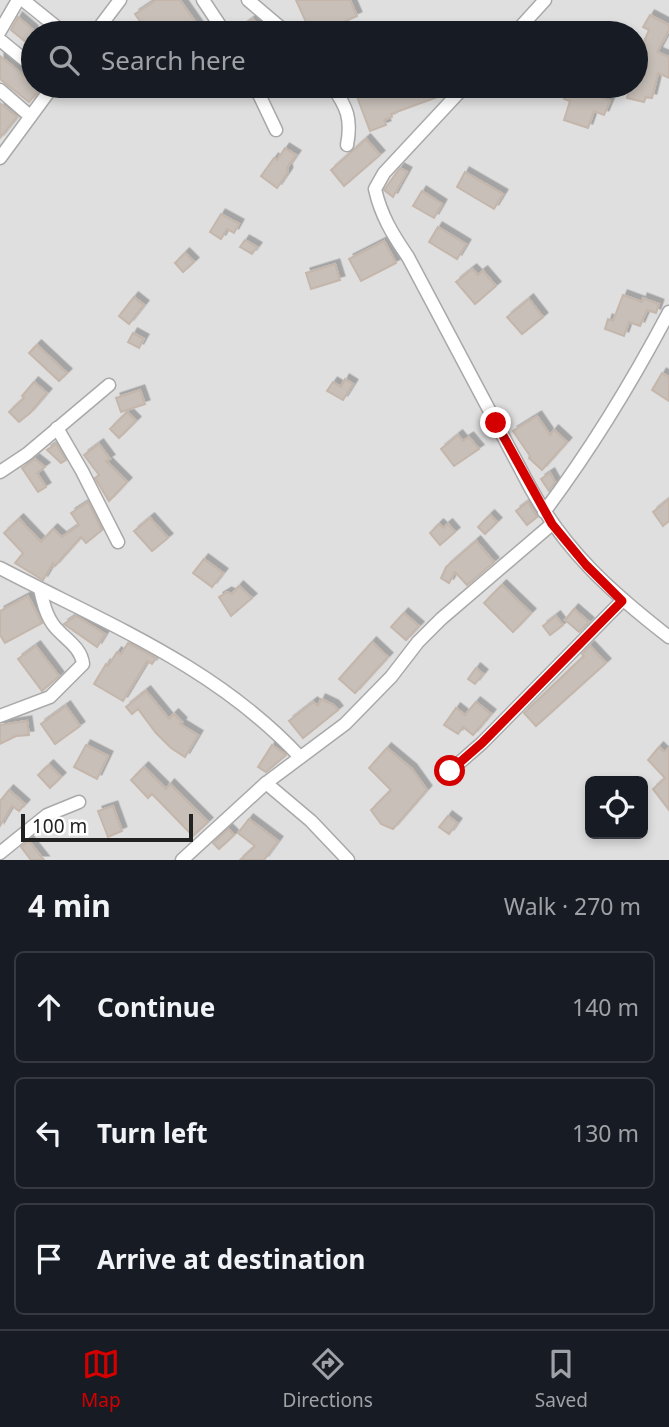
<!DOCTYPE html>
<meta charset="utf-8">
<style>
:root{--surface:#171b24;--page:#20242c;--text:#f1f3f6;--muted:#9ea1a6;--line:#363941;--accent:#d40000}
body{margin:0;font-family:"Noto Sans",sans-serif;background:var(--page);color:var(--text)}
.controls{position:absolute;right:21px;bottom:21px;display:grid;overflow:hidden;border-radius:10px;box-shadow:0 4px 10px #0003}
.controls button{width:63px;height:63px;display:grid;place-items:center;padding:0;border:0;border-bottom:2px solid var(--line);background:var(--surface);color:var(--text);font:35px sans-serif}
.scale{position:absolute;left:21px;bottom:18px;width:172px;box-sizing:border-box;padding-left:7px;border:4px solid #222;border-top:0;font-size:19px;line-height:24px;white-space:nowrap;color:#222;-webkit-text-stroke:5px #fff;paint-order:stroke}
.stop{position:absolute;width:21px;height:21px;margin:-16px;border:5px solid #d40000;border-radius:50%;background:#fff}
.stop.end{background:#d40000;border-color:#fff;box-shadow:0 2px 7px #0008}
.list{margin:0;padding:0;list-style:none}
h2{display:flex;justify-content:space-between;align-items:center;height:91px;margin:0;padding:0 28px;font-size:30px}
h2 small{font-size:23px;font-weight:400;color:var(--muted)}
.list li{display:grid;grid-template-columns:46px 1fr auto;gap:21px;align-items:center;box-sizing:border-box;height:112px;margin:0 14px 14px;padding:0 14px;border:2px solid var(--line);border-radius:10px}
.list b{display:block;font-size:26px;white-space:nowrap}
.list em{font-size:23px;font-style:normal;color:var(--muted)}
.icon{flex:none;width:38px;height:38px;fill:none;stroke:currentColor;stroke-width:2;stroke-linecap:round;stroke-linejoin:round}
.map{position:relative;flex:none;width:669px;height:860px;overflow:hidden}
.search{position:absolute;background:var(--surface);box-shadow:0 4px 10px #0003;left:21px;right:21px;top:21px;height:77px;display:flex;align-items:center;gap:18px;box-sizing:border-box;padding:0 24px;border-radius:38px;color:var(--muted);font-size:26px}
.sheet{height:469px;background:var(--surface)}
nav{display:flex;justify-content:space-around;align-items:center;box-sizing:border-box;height:98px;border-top:2px solid var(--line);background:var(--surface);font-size:19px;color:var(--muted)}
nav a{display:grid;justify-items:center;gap:4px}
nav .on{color:var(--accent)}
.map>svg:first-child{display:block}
</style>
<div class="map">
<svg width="669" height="860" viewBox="0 0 669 860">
<defs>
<filter id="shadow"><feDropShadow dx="4.5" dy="-4.5" stdDeviation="0" flood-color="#0004"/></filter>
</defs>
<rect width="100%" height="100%" fill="#f2efe9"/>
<path fill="#e0dfdf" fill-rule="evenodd" d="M0,0H669V860H0ZM33,33H636V86H33ZM590,781H643V834H590Z"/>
<g fill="#c7bfb8" stroke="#c4b6ab" stroke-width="2" filter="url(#shadow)">
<polygon points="156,0 180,0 203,33 148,33 135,14"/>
<polygon points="296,0 350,0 357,16 320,33 311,33"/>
<polygon points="650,15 669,25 669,30 657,52 669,57 669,78 658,73 652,98 646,97 644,102 627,98 630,86 636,86 636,60 649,30 643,27"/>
<polygon points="18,17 33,30 33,48 11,30"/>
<polygon points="253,19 264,33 234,33"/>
<polygon points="0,56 33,83 33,86 40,89 29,102 0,79"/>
<polygon points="353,86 371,86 376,97 406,86 443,86 446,94 391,114 392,117 384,120 386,125 370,131"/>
<polygon points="570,86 610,101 604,115 594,111 588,128 564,120 570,101 564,99"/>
<polygon points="0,103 17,117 0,138"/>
<polygon points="366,139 380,155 344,186 331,170"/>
<polygon points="285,148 296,155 287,168 288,172 277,188 261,176 274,158 277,160"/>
<polygon points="400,168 407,172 393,197 384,190"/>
<polygon points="465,172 503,194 494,209 457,187"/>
<polygon points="422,191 442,204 434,218 413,206"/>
<polygon points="221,214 239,224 234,233 227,229 221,239 210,232"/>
<polygon points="438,227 466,244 457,259 429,242"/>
<polygon points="245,240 257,247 252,254 240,247"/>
<polygon points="384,241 396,263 361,281 349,259"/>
<polygon points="185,253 194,262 183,272 175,263"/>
<polygon points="335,264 340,280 311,289 306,273"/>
<polygon points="472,269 478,275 483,271 496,286 475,304 456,282"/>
<polygon points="623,295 642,302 643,298 659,304 656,313 647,310 640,326 629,322 624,336 605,329 608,319 613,321"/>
<polygon points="134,297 144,305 129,324 119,316"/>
<polygon points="529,299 543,317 522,334 507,317"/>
<polygon points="133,333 144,339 139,348 128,342"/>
<polygon points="37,345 67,373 59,381 29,353"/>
<polygon points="662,373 669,377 669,401 652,390"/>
<polygon points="345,379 353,384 343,400 327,391 333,382 341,387"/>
<polygon points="34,382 47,393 30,413 19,422 9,412 24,398 22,396"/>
<polygon points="140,390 145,404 121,412 116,398"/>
<polygon points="127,412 136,421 119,438 110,429"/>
<polygon points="537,416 550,435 554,430 567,442 542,470 529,458 530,456 513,431"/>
<polygon points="458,435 463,441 469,437 479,449 454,466 441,449"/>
<polygon points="56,444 66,460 61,463 47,450"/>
<polygon points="99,444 110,459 106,461 127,482 109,501 95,478 99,475 84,455"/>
<polygon points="35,459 45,467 37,473 46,487 38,492 22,468"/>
<polygon points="550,473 555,482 549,491 541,479"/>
<polygon points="669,499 669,521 663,526 653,512"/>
<polygon points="88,502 102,530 86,543 81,537 55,566 53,563 43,580 15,563 23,553 4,533 19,519 41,542 53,529 62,537 79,525 71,513"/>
<polygon points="528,502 537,517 527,525 516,511"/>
<polygon points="490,515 497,522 485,534 478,527"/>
<polygon points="150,518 168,538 152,551 134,531"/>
<polygon points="439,524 443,528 448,524 455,532 440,545 430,533"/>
<polygon points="476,541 494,562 467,585 455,572 449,583 441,578 446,567"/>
<polygon points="204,559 223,573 212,587 193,573"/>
<polygon points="502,585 531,613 513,632 484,603"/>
<polygon points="239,586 252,598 231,616 219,597 227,592 232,594"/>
<polygon points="28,596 42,623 5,643 0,635 0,611"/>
<polygon points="574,609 589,622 579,632 565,620"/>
<polygon points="404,613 419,626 406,640 391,627"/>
<polygon points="76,616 105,634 97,647 64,624"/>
<polygon points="556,616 563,625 550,635 543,626"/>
<polygon points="372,642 388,657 355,693 339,679"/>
<polygon points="128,643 156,658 152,664 147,661 123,701 94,684 106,664 108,666 117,652 121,654"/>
<polygon points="36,646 59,676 42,691 18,659"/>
<polygon points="590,646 606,663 536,726 524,713 584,656 582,654"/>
<polygon points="476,668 483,674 475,684 468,679"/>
<polygon points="146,691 169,719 174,714 182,722 180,724 198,735 185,757 171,748 156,733 138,709 132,714 126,707"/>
<polygon points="321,699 334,705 338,710 303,738 289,721 313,702 318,706"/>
<polygon points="476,702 491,714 473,735 463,727 458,734 444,725 456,708 465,715"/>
<polygon points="66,706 80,726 55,744 41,724"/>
<polygon points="27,721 29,735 16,736 0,744 0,725"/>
<polygon points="86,745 108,756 97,779 74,767"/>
<polygon points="272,745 286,755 266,772 258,767"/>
<polygon points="659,747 664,752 669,748 669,810 653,789 665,778 648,760"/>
<polygon points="387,748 412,769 427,790 393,829 381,824 371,810 391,790 369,768"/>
<polygon points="49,765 61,777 50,788 38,775"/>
<polygon points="144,767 166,789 170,784 208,822 193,836 152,794 148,798 131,780"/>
<polygon points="9,790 25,804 19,811 12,806 0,826 0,801"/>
<polygon points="113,806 122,831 108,837 98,811"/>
<polygon points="448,816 457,823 449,834 439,827"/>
<polygon points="249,819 278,841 264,860 240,860 255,846 238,833"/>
<polygon points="228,829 234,835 219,849 213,843"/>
<polygon points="29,841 44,860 31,860 21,847"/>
</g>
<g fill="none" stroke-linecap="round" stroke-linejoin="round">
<g stroke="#a9a9a9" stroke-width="15">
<g id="street">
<polyline points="23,0 64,33"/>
<polyline points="203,0 225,33"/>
<polyline points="248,0 287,33"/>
<polyline points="0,31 18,0"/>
<polyline points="95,33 120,0"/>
<polyline points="515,33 545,0"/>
<polyline points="0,40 33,67"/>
<polyline points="255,86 276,130"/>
<path d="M332,86C347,107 352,119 347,145"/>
<path d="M465,86L384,173L375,189C381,216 393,235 408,257L530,487C566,552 611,592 669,637"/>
<polyline points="0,90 30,116"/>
<polyline points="0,158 53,86"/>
<polyline points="57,428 82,471 118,542"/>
<polyline points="0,472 27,454 109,385"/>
<path d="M544,512C592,448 632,382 669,312"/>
<path d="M0,568C107,624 215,666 300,757"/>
<path d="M0,716L50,697L83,664C81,647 65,639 55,627C46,616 43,602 40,589"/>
<polyline points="450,771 482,743 622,601"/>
<polyline points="266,783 311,821 348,860"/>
<polyline points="0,853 47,815 79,802"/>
<polyline points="182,860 266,783 345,724 391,677 418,642 441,619 552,524"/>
</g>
</g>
<use href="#street" stroke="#fff" stroke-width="12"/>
</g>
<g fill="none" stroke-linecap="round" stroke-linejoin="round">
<polyline stroke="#d40000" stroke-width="9" points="450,771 482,743 622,601 586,565 552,524 496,423"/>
</g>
</svg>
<div class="controls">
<button><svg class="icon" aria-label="locate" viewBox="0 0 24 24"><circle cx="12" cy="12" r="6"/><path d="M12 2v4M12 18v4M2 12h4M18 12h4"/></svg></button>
</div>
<div class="scale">100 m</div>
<div class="stop" style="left:450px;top:771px"></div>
<div class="stop end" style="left:496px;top:423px"></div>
<div class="search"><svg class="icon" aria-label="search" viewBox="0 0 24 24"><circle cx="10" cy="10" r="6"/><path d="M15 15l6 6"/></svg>Search here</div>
</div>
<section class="sheet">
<h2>4 min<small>Walk · 270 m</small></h2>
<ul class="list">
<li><svg class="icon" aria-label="ahead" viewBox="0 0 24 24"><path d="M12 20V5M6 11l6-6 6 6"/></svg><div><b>Continue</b></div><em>140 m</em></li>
<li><svg class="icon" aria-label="left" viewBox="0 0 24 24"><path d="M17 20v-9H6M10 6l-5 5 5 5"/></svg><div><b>Turn left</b></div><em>130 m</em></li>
<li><svg class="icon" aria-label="arrive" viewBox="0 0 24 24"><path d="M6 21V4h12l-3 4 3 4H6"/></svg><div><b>Arrive at destination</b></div></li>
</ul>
</section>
<nav>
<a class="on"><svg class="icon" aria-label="map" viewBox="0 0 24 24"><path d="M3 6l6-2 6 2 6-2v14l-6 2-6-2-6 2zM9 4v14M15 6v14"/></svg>Map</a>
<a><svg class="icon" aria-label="directions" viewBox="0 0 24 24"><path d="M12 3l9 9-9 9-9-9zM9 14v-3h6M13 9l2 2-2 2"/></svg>Directions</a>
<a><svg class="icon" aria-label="saved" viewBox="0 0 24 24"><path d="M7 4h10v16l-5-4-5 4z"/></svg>Saved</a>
</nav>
